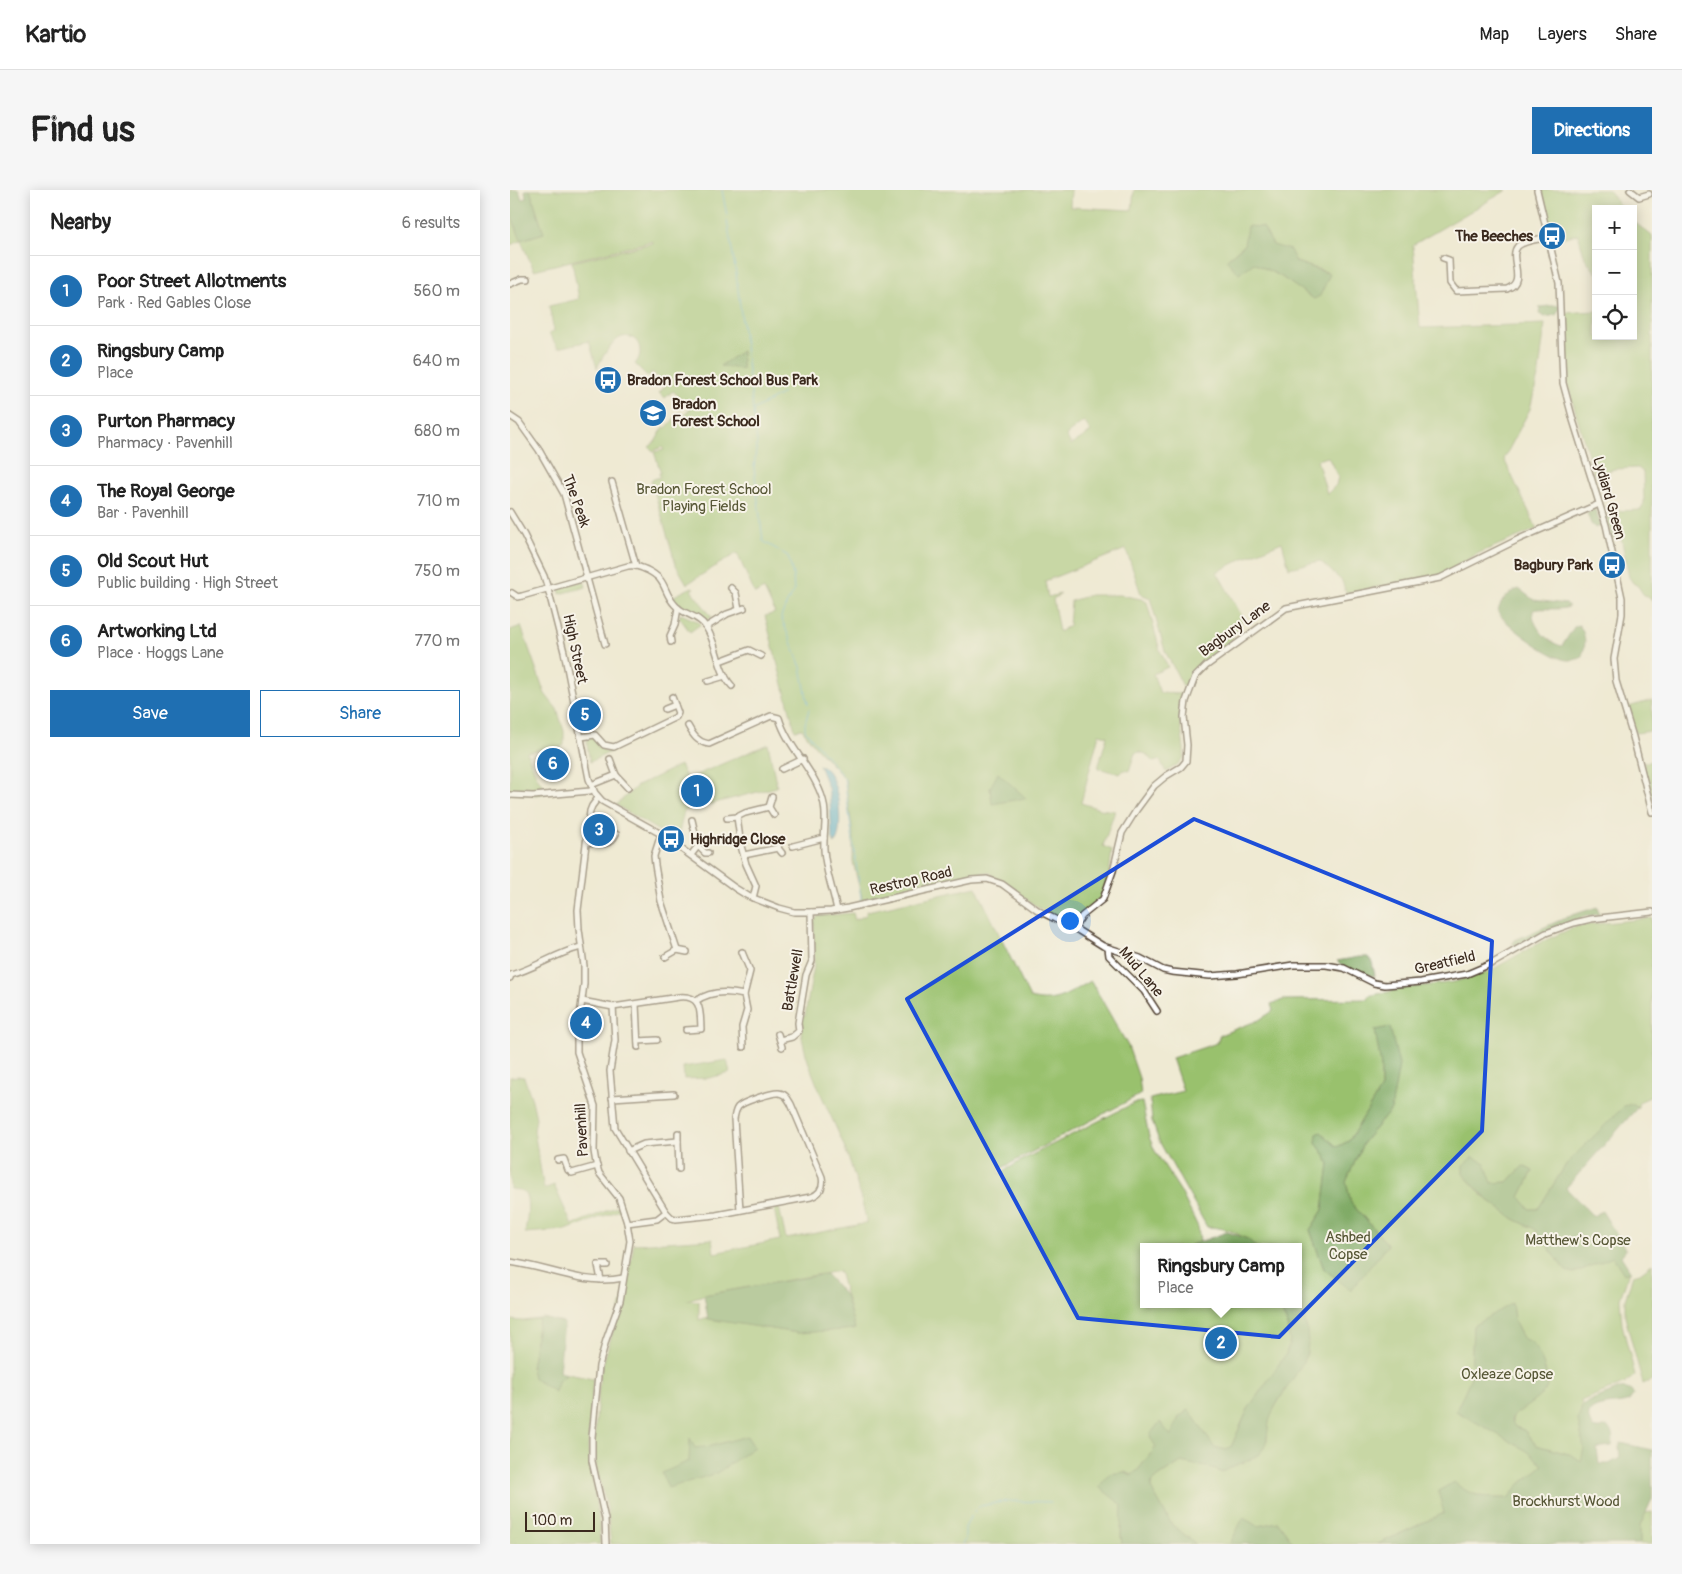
<!DOCTYPE html>
<meta charset="utf-8">
<style>
:root{--surface:#fff;--page:#f6f6f6;--text:#222;--muted:#767676;--line:#e0e0e0;--accent:#1f6fb2}
body{margin:0;font-family:Pangolin,sans-serif;background:var(--page);color:var(--text)}
.controls{position:absolute;right:15px;top:15px;display:grid;overflow:hidden;border-radius:0px;box-shadow:0 2px 12px #0003}
.controls button{width:45px;height:45px;display:grid;place-items:center;padding:0;border:0;border-bottom:1px solid var(--line);background:var(--surface);color:var(--text);font:25px sans-serif}
.scale{position:absolute;left:15px;bottom:12px;width:70px;box-sizing:border-box;padding-left:5px;border:2px solid #3b2a1e;border-top:0;font-size:14px;line-height:18px;white-space:nowrap;color:#3b2a1e;-webkit-text-stroke:4px #f7f3e8;paint-order:stroke}
.you{position:absolute;left:559px;top:730px;width:18px;height:18px;margin:-12px;border:4px solid #fff;border-radius:50%;background:#1a73e8;box-shadow:0 0 0 8px #1a73e833}
.badge{display:grid;place-items:center;width:32px;height:32px;border-radius:50%;background:var(--accent);color:#fff;font-size:16px;font-weight:700}
.pin{position:absolute;translate:-50% -50%;border:2px solid #fff;box-shadow:0 1px 5px #0006}
.popup{position:absolute;left:630px;top:1053px;width:162px;height:65px;box-sizing:border-box;display:grid;place-content:center;border-radius:0px;background:var(--surface);filter:drop-shadow(0 1px 4px #0005);font-size:16px;white-space:nowrap;color:var(--muted)}
.popup b{font-size:19px;color:var(--text)}
.popup::after{content:'';position:absolute;left:50%;top:100%;margin-left:-10px;border:10px solid transparent;border-top-color:var(--surface)}
.list{margin:0;padding:0;list-style:none}
h2{display:flex;justify-content:space-between;align-items:center;height:65px;margin:0;padding:0 20px;font-size:21px}
h2 small{font-size:16px;font-weight:400;color:var(--muted)}
.list li{display:grid;grid-template-columns:32px 1fr auto;gap:15px;align-items:center;box-sizing:border-box;height:70px;padding:0 20px;border-top:1px solid var(--line)}
.list b{display:block;font-size:19px;white-space:nowrap}
.list p{margin:0;font-size:16px;white-space:nowrap;color:var(--muted)}
.list em{font-size:16px;font-style:normal;color:var(--muted)}
.actions{display:flex;gap:10px;padding:15px 20px}
.actions a{flex:1;padding:11px 0;border:1px solid var(--accent);border-radius:0px;text-align:center;font-size:18px;color:var(--accent)}
.actions .main{background:var(--accent);color:#fff}
.icon{flex:none;width:28px;height:28px;fill:none;stroke:currentColor;stroke-width:2;stroke-linecap:round;stroke-linejoin:round}
.map{position:relative;flex:none;width:1142px;height:1354px;overflow:hidden;border-radius:0px}
header{display:flex;align-items:center;gap:30px;box-sizing:border-box;height:70px;padding:0 25px;background:var(--surface);border-bottom:1px solid var(--line)}
header strong{font-size:24px}
nav{display:flex;gap:28px;margin-inline-start:auto;font-size:18px}
.intro{display:flex;align-items:center;justify-content:space-between;box-sizing:border-box;height:120px;padding:0 30px}
h1{margin:0;font-size:35px}
.button{padding:12px 22px;border-radius:0px;background:var(--accent);color:#fff;font-size:18px;font-weight:700}
main{display:flex;gap:30px;padding:0 30px}
aside{flex:1;background:var(--surface);border-radius:0px;box-shadow:0 2px 12px #0003}
.map>svg:first-child{display:block}
</style>
<header>
<strong>Kartio</strong>
<nav><a>Map</a><a>Layers</a><a>Share</a></nav>
</header>
<div class="intro"><h1>Find us</h1><a class="button">Directions</a></div>
<main>
<aside>
<h2>Nearby<small>6 results</small></h2>
<ul class="list">
<li><span class="badge">1</span><div><b>Poor Street Allotments</b><p>Park · Red Gables Close</p></div><em>560 m</em></li>
<li><span class="badge">2</span><div><b>Ringsbury Camp</b><p>Place</p></div><em>640 m</em></li>
<li><span class="badge">3</span><div><b>Purton Pharmacy</b><p>Pharmacy · Pavenhill</p></div><em>680 m</em></li>
<li><span class="badge">4</span><div><b>The Royal George</b><p>Bar · Pavenhill</p></div><em>710 m</em></li>
<li><span class="badge">5</span><div><b>Old Scout Hut</b><p>Public building · High Street</p></div><em>750 m</em></li>
<li><span class="badge">6</span><div><b>Artworking Ltd</b><p>Place · Hoggs Lane</p></div><em>770 m</em></li>
</ul>
<div class="actions"><a class="main">Save</a><a>Share</a></div>
</aside>
<div class="map">
<svg width="1142" height="1354" viewBox="0 0 1142 1354">
<rect width="100%" height="100%" fill="#f7f3e8"/>
<filter id="ink" filterUnits="userSpaceOnUse"><feTurbulence type="fractalNoise" baseFrequency=".02" numOctaves="2"/><feDisplacementMap in="SourceGraphic" scale="10" xChannelSelector="R" yChannelSelector="G"/><feConvolveMatrix kernelMatrix="1 2 1 2 8 2 1 2 1" color-interpolation-filters="sRGB"/></filter>
<filter id="wash" filterUnits="userSpaceOnUse"><feTurbulence type="fractalNoise" baseFrequency=".0096" numOctaves="4" result="noise"/><feDisplacementMap in="SourceGraphic" scale="20" xChannelSelector="R" yChannelSelector="G"/><feGaussianBlur stdDeviation="1.12" result="paint"/><feColorMatrix in="noise" values="0 0 0 0 0 0 0 0 0 0 0 0 0 0 0 0 0 1.4 0 .05"/><feComposite in="paint" operator="in"/></filter>
<g filter="url(#wash)">
<rect width="100%" height="100%" fill="#efead3"/>
<g fill="#99c16d" stroke="#6a7646" fill-rule="evenodd">
<path d="M20,0H561L560,17L622,20L624,0H997L903,55L910,138L1035,134L1029,182L1020,219L994,269L1027,339L969,363L931,385L836,403L832,391L810,371L779,378L772,352L732,369L707,382L733,428L721,451L723,454L683,483L677,494L673,496L655,461L640,408L631,404L616,359L535,391L538,407L551,404L543,409L549,442L559,436L561,411L580,405H610L631,409L637,412L650,461L658,477L643,484L650,503L674,504L670,531L674,559V567L667,575L656,582L650,570L643,572L636,564L629,562L625,563L619,581L614,580L610,584L588,578L597,546L589,544L571,613L590,619L605,621L593,656L602,660L599,685L590,708L563,731C544,735 503,697 483,688L482,684L477,682L349,713L352,708L343,672V645L335,589L304,555L292,539L285,540L255,426L265,423L254,399L245,404L227,363L177,394L166,375L141,290L150,287L149,283H151L144,262L154,260L152,257L143,261L139,257L145,252L153,238L155,237L156,238L170,222L174,226L181,218L163,201L155,208L149,203L156,195L142,182L138,187L125,174C136,162 128,143 112,147C102,150 91,169 87,178L79,151L48,158L39,144L44,141L39,116L69,109L62,72L143,53V51L24,80L11,51L0,55V22L11,50L34,43ZM753,38L763,55L780,61L786,72L820,83L788,98L770,86L744,73L716,70ZM232,161V179L211,176ZM574,231L581,242L561,255L556,245ZM818,267L828,287L826,295L817,304L807,270Z"/>
<polygon points="1031,0 1099,0 1112,19 1086,19 1086,83 1075,68 1068,44 1042,50"/>
<polygon points="1123,31 1142,46 1142,410 1133,404 1128,396 1123,393 1119,387 1106,321 1131,320 1134,313 1133,282 1128,278 1104,279 1084,285 1058,196 1056,184 1053,123 1086,121 1086,146 1123,146"/>
<polygon points="72,391 75,393 76,397 50,404 49,397"/>
<path d="M182,397L184,398L181,400L202,427L195,432C185,423 173,420 164,409V406Z"/>
<polygon points="171,424 187,431 191,434 180,442 169,427"/>
<path d="M11,436L35,504L47,519L54,541V555L35,566L33,559L17,562C23,576 26,592 39,600V602L27,605L0,603V440Z"/>
<polygon points="1142,510 1142,541 1126,543 1115,518"/>
<polygon points="84,547 89,552 90,558 97,562 98,559 104,560 80,572 77,555 77,548"/>
<polygon points="258,554 267,597 174,621 167,652 106,615 127,596 170,575 177,589"/>
<polygon points="1142,571 1142,609 1133,573"/>
<path d="M466,697L520,808C546,815 559,803 581,791L618,856L629,888L631,904L490,979L489,984L514,969L624,913L632,912L639,947L645,961L671,1002L688,1037L690,1052L682,1055V1057H634V1114H767L776,1131L780,1150L776,1164L738,1219L721,1257L716,1260L704,1257L679,1220L669,1227L660,1247L650,1232L646,1257L628,1280L622,1285L614,1282L611,1345L612,1354H101L97,1317L86,1277L84,1257L87,1218L90,1184L115,1102L124,1054L202,1049L204,1063L270,1050L264,1018L269,1017L276,1049L357,1033C351,1007 344,982 334,956C320,921 287,863 291,826H295L304,776V731L308,726L343,723L345,730L356,725L357,721ZM329,1081L345,1139L288,1143L195,1128L189,1130V1111L177,1110L194,1105Z"/>
<path d="M1142,728V906L1129,912L1128,917L1122,914L1057,973L1028,1019H1019L1010,1007L1023,981L1013,976L998,992L982,993L953,984L974,1007L1004,1029L1025,1039L1056,1081L1064,1083L1103,1066L1114,1083L1119,1082L1110,1109L1112,1134L1125,1185L1116,1193L1071,1211L1087,1274L1071,1272L1062,1265L1026,1255L1014,1240L1005,1237L1002,1233L1003,1226L1035,1201L1038,1192L1035,1178L1022,1154L1014,1150L1004,1131L1002,1114L963,1136L961,1187L955,1202L1033,1275L1009,1295L999,1308C983,1309 970,1307 955,1301L934,1319V1323L868,1354H784L768,1332L748,1336L733,1329L720,1354H686L661,1334L641,1298L642,1291L671,1272L706,1279L710,1282L715,1281L757,1251V1233L762,1222L797,1164L792,1119L789,1113L788,1057H746C733,1044 715,1037 697,1037L649,951L642,931L640,909L673,901L662,868L707,853L710,845L749,830L763,821L761,814L773,810L859,809L858,806L897,798L944,792L978,782L1029,753L1067,736ZM871,876L881,920L854,951L836,992L841,1013L878,1055L814,1079L800,1040L813,1020L819,974L815,965L806,953L811,942L827,957L839,951L871,898Z"/>
<polygon points="217,870 220,883 199,888 174,889 173,877"/>
<path d="M8,886L14,887L22,910L26,928L24,941L34,999L44,995L62,1035L108,1016L110,1020L56,1040L15,1043C16,1035 22,1005 12,1001C9,999 3,1000 0,999V887Z"/>
<polygon points="1142,1074 1142,1190 1133,1194 1115,1127 1115,1110 1123,1085 1130,1083"/>
<polygon points="29,1129 21,1178 45,1201 49,1190 58,1184 83,1189 78,1258 89,1333 90,1354 0,1354 0,1130 13,1131"/>
<polygon points="1142,1322 1142,1354 1130,1354 1130,1336 1135,1323"/>
</g>
<g fill="#7aa760" stroke="#5a683f">
<polygon points="0,0 9,0 12,9 16,8 15,0 20,0 34,43 11,50 0,22"/>
<polygon points="737,36 753,37 763,55 780,60 786,72 820,84 810,106 804,109 770,86 744,73 729,84 716,70 734,55"/>
<polygon points="1049,115 1050,119 1046,125 1035,127 1029,124 1030,117"/>
<polygon points="232,161 232,179 210,176"/>
<polygon points="1085,319 1091,336 1085,338 1081,334 1077,323"/>
<polygon points="1102,320 1106,321 1110,346 1102,348 1096,327"/>
<path d="M1009,399L1024,410L1057,414L1059,417C1048,421 1035,417 1023,420C1021,435 1038,453 1052,456L1064,437L1069,435C1077,446 1076,456 1071,468C1065,470 1058,471 1052,469C1034,462 1000,438 988,423C989,411 999,402 1009,399Z"/>
<polygon points="488,583 516,608 482,614 480,598"/>
<polygon points="1087,717 1089,724 1074,727 1006,755 1002,754 1005,750 1062,725"/>
<path d="M849,767H858L862,772L865,786C856,786 832,777 827,771Z"/>
<polygon points="880,837 889,875 881,920 854,951 836,992 841,1013 878,1055 841,1100 814,1079 800,1040 813,1020 819,974 815,965 806,953 807,944 811,942 827,957 839,951 871,898 871,876 865,840"/>
<polygon points="1122,914 1128,917 1056,998 1083,1026 1092,1021 1116,1060 1111,1066 1121,1082 1114,1084 1103,1067 1064,1083 1056,1081 1025,1039 1004,1029 977,1009 953,984 953,975 963,967 975,973 982,993 998,992 1013,976 1023,981 1010,1007 1019,1019 1028,1019 1057,973 1114,916"/>
<polygon points="717,1042 738,1049 746,1057 682,1057 681,1055"/>
<polygon points="316,1084 335,1105 345,1139 288,1143 198,1129 194,1105"/>
<path d="M789,1113C795,1126 801,1152 796,1165C787,1187 770,1204 761,1225C756,1238 760,1254 749,1264C740,1272 724,1274 715,1281L710,1282L706,1279L671,1272L642,1291L641,1298L661,1334L686,1354H612L611,1345L612,1315L589,1297L599,1284L614,1282L622,1285L628,1280L646,1257L640,1247L641,1243L650,1232L661,1246L669,1227L679,1220L704,1257L716,1260L721,1257L738,1219L776,1164L780,1150L776,1131L767,1114Z"/>
<path d="M1002,1113C1003,1126 1005,1135 1012,1146C1015,1151 1017,1149 1021,1152C1029,1158 1041,1189 1036,1199C1032,1207 1011,1220 1003,1226L1001,1230L1005,1237L1014,1240L1026,1255L1062,1265L1071,1271L1074,1258L1068,1230L1072,1216L1081,1210L1110,1199C1116,1198 1121,1199 1124,1205C1122,1206 1120,1210 1119,1211C1108,1217 1065,1210 1083,1238L1087,1239L1097,1236C1102,1242 1104,1247 1102,1256L1092,1257L1087,1259L1089,1274H1099L1110,1268L1109,1257L1111,1253L1142,1260V1309L1130,1336V1354H868L934,1323L928,1301L944,1292C960,1306 977,1309 999,1308L1009,1295L1033,1275L1017,1261L946,1221L961,1187L963,1136Z"/>
<polygon points="33,1128 54,1133 49,1182 58,1184 49,1190 45,1202 23,1188 21,1178 29,1129"/>
<polygon points="237,1246 244,1257 207,1283 158,1298 152,1283 179,1271 180,1248 185,1258 201,1256"/>
<polygon points="733,1328 748,1336 768,1332 784,1354 720,1354"/>
</g>
<path fill="#4da9cb" stroke="#446a74" d="M309,575C329,578 335,640 325,654L322,648L320,611L318,598Z"/>
<g fill="none" stroke-linecap="round" stroke-linejoin="round">
<g stroke="#4da9cb" stroke-width="1">
<polyline points="212,0 217,26"/>
<polyline points="217,31 226,83 243,220 273,203"/>
<polyline points="243,220 247,252 244,278 253,351 278,366 283,385 284,402 277,413 271,427 291,477 298,514"/>
<polyline points="299,519 295,534 295,540 334,588 351,708 349,714"/>
<polyline points="452,1354 455,1350 455,1338 461,1325 470,1316 497,1311 541,1312"/>
</g>
</g>
</g>
<g filter="url(#ink)">
<g fill="none" stroke-linecap="round" stroke-linejoin="round">
<g stroke="#564739" stroke-width="8">
<g id="minor">
<polyline points="1027,0 1049,93 1053,193 1063,230 1096,335 1112,408 1112,424 1104,469 1106,491 1123,547 1142,622"/>
<polyline points="1120,0 1129,7 1139,4"/>
<path d="M933,68L939,70L940,93L946,101L997,99C1018,91 997,67 1008,56C1015,50 1031,49 1039,47"/>
<polyline points="0,94 12,89 18,89"/>
<polyline points="0,226 9,232 29,260 54,304 95,454"/>
<polyline points="102,292 126,376"/>
<polyline points="0,322 14,345 34,386 38,399 54,462 79,589 85,603 92,611 151,644 225,698 238,706 269,718 284,722 301,722 321,721 338,718 461,690 477,689 492,694 529,721 569,741 593,756 630,768 653,780 662,782 700,786 727,784 783,775 816,775 834,778 864,793 875,795 911,792 957,784 983,773 1036,743 1064,733 1081,729 1142,722"/>
<polyline points="221,398 226,403 229,419"/>
<path d="M2,403L8,407L12,406L118,376C126,375 130,377 137,380C158,390 152,401 165,415C173,425 189,425 196,437C208,455 207,480 222,496"/>
<polyline points="196,437 217,424 234,418"/>
<polyline points="161,452 160,446 165,435 168,418"/>
<polyline points="210,471 239,460 251,466"/>
<polyline points="198,491 215,486"/>
<polyline points="155,519 165,515"/>
<path d="M178,536C183,545 187,552 199,554L261,526L269,528C278,558 304,579 313,610C318,628 313,641 314,659C315,680 323,700 327,720"/>
<polyline points="71,547 85,545 94,555 104,557 166,527 168,523 162,507"/>
<polyline points="272,579 293,569"/>
<polyline points="106,585 118,598"/>
<polyline points="81,595 106,585 100,569"/>
<polyline points="0,605 23,606 80,601 83,599"/>
<polyline points="262,607 259,617 264,625"/>
<polyline points="88,608 82,616 80,621 68,720 69,739 74,776 74,794 67,849 67,862 85,916 84,961 86,973 89,983 109,1008 117,1033 120,1051 110,1111 96,1150 89,1176 82,1247 82,1271 95,1329 96,1354"/>
<polyline points="217,628 227,627"/>
<polyline points="151,644 144,666 145,675 151,711 167,760 155,767"/>
<path d="M77,652C90,653 99,658 106,644"/>
<polyline points="269,653 268,658 272,663"/>
<polyline points="188,656 195,663 198,663"/>
<polyline points="283,656 314,648"/>
<polyline points="181,665 188,656 182,630"/>
<polyline points="234,665 268,658"/>
<polyline points="243,708 246,696 236,674 231,656 227,627 235,623 259,617"/>
<polyline points="564,738 572,726 593,709 603,681 612,643 627,619 644,596 656,586 671,577 676,571 677,555 674,527 676,511 685,487 696,476 776,418 930,388 1009,349 1089,314"/>
<polyline points="598,758 599,766 634,801 647,821"/>
<polyline points="167,760 177,762"/>
<polyline points="232,762 240,781 234,805"/>
<path d="M0,788L1,785C26,778 46,763 71,757"/>
<polyline points="72,811 103,817 105,850 100,881 105,938 156,1022 147,1029 117,1033"/>
<path d="M186,811C200,801 218,801 234,805L237,820L232,837L233,857"/>
<polyline points="126,814 128,857"/>
<path d="M103,817L169,807C193,805 190,823 191,839L176,840"/>
<polyline points="268,844 272,857"/>
<polyline points="270,850 282,847 289,841 288,833 296,785 302,771 301,722"/>
<polyline points="128,851 147,850"/>
<polyline points="102,908 164,904"/>
<polyline points="168,943 168,951"/>
<polyline points="118,961 134,954 168,951 169,979"/>
<polyline points="48,970 54,969 58,980 62,983 87,976"/>
<path d="M156,1022L162,1028L166,1029L206,1025L301,1007C310,1004 314,997 312,987L281,914C278,909 276,904 269,903C263,902 232,912 228,917C225,921 225,924 224,929L230,1020"/>
<path d="M0,1072C38,1077 74,1096 113,1088"/>
<polyline points="91,1090 88,1075 97,1075"/>
</g>
</g>
<use href="#minor" stroke="#fff" stroke-width="5"/>
</g>
</g>
<path d="M0 0H1142V1354H0ZM684,629L982,751L972,941L769,1147L568,1128L397,809Z" fill="#efead3" fill-opacity=".55" fill-rule="evenodd"/>
<path fill="none" stroke="#1d4ed8" stroke-width="4" stroke-linejoin="round" d="M684,629L982,751L972,941L769,1147L568,1128L397,809Z"/>
<defs>
<g id="bus-disc" transform="scale(1.4375)"><circle r="9.5" fill="#1f6fb2" stroke="#f7f3e8"/><path d="M-5-6H5V4H4V6H2V4H-2V6H-4V4H-5ZM-3.5-4V0h7V-4ZM-3.5 1.2v1.5H-2V1.2ZM2 1.2v1.5H3.5V1.2Z" fill="#fff"/></g>
<g id="school-disc" transform="scale(1.4375)"><circle r="9.5" fill="#1f6fb2" stroke="#f7f3e8"/><path d="M0-5L7-2L0 1L-7-2ZM-4 1L0 2.5L4 1V4Q0 6-4 4Z" fill="#fff"/></g>
</defs>
<g fill-rule="evenodd">
<use href="#bus-disc" x="1042" y="46"/>
<use href="#bus-disc" x="98" y="190"/>
<use href="#school-disc" x="143" y="223"/>
<use href="#bus-disc" x="1102" y="375"/>
<use href="#bus-disc" x="161" y="649"/>
</g>
<g text-anchor="middle" dominant-baseline="central" stroke-width="4" stroke-linejoin="round" paint-order="stroke">
<g font-size="15" font-weight="bold" fill="#3b2a1e" stroke="#f7f3e8" text-anchor="start">
<text x="1023" y="46" text-anchor="end">The Beeches</text>
<text x="117" y="190">Bradon Forest School Bus Park</text>
<text x="162" y="214">Bradon<tspan x="162" dy="17">Forest School</tspan></text>
<text x="1083" y="375" text-anchor="end">Bagbury Park</text>
<text x="180" y="649">Highridge Close</text>
</g>
<g font-size="15" fill="#575736" stroke="#f7f3e8">
<text x="194" y="299">Bradon Forest School<tspan x="194" dy="17">Playing Fields</tspan></text>
<text x="838" y="1047">Ashbed<tspan x="838" dy="17">Copse</tspan></text>
<text x="1068" y="1050">Matthew's Copse</text>
<text x="997" y="1184">Oxleaze Copse</text>
<text x="1056" y="1311">Brockhurst Wood</text>
</g>
<g font-size="15" fill="#3b2a1e" stroke="#f7f3e8">
<text transform="translate(1099 308) rotate(74)">Lydiard Green</text>
<text transform="translate(66 311) rotate(70)">The Peak</text>
<text transform="translate(725 439) rotate(-36)">Bagbury Lane</text>
<text transform="translate(65 459) rotate(78)">High Street</text>
<text transform="translate(401 691) rotate(-13)">Restrop Road</text>
<text transform="translate(935 773) rotate(-13)">Greatfield</text>
<text transform="translate(631 782) rotate(50)">Mud Lane</text>
<text transform="translate(283 790) rotate(-80)">Battlewell</text>
<text transform="translate(72 940) rotate(-93)">Pavenhill</text>
</g>
</g>
</svg>
<div class="controls">
<button>+</button>
<button>−</button>
<button><svg class="icon" aria-label="locate" viewBox="0 0 24 24"><circle cx="12" cy="12" r="6"/><path d="M12 2v4M12 18v4M2 12h4M18 12h4"/></svg></button>
</div>
<div class="scale">100 m</div>
<div class="you"></div>
<div class="pin badge" style="left:187px;top:601px">1</div>
<div class="pin badge" style="left:711px;top:1153px">2</div>
<div class="popup"><b>Ringsbury Camp</b>Place</div>
<div class="pin badge" style="left:89px;top:640px">3</div>
<div class="pin badge" style="left:76px;top:833px">4</div>
<div class="pin badge" style="left:75px;top:525px">5</div>
<div class="pin badge" style="left:43px;top:574px">6</div>
</div>
</main>
